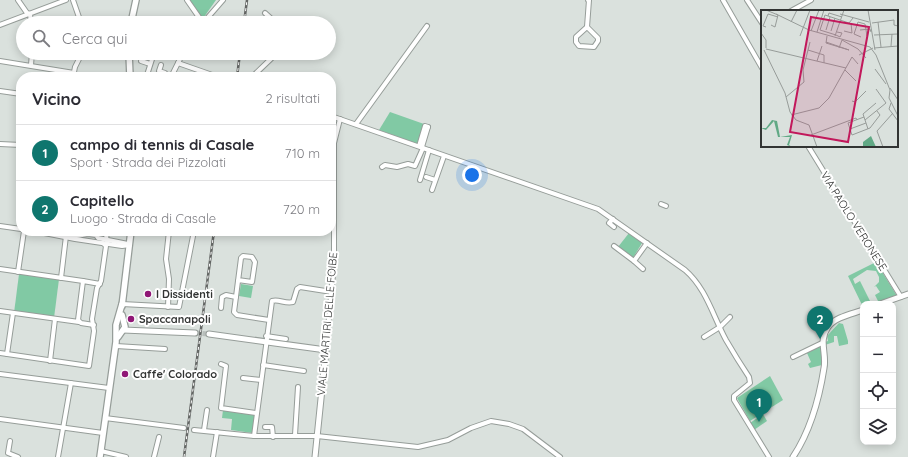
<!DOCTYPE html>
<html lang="it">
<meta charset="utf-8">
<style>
:root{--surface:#fff;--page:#f7f7f7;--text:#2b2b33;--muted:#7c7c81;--line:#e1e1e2;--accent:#0f766e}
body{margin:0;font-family:Quicksand,sans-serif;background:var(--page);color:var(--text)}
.controls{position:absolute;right:12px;bottom:12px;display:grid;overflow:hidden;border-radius:8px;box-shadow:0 2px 10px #0003}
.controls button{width:36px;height:36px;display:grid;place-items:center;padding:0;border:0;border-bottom:1px solid var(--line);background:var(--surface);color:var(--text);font:20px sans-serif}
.you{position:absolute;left:472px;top:175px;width:14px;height:14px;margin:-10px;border:3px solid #fff;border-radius:50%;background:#1a73e8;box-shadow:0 0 0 6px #1a73e833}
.badge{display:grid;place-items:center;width:26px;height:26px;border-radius:50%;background:var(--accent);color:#fff;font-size:13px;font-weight:700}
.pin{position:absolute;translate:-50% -33px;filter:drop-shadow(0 1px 2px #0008)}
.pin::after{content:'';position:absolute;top:21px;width:14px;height:12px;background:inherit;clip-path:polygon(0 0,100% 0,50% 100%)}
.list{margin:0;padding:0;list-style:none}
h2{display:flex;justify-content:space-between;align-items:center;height:52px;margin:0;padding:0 16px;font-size:17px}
h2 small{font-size:13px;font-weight:400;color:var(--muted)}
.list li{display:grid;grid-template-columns:26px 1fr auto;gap:12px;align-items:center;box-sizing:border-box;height:56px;padding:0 16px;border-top:1px solid var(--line)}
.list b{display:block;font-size:15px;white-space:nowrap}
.list p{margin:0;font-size:13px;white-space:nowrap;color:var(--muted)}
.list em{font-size:13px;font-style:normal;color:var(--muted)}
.icon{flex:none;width:22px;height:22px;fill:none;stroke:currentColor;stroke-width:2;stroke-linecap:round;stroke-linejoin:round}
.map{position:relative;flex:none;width:908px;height:457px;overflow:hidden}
.search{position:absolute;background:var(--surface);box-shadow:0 2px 10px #0003;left:16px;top:16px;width:320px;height:44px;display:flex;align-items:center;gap:10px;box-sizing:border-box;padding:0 14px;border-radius:22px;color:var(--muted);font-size:15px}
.panel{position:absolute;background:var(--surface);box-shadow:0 2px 10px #0003;left:16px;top:72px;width:320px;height:164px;border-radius:16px}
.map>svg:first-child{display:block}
</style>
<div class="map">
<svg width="908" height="457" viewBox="0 0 908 457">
<rect width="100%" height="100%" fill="#dae1dd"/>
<g fill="#81c9a4">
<polygon points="190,0 216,0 204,17 200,17"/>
<polygon points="390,112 424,124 418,144 379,130"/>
<polygon points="629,233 642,243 633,258 618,247"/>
<polygon points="876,262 897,296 879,303 875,295 880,292 876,286 874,287 879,282 879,277 876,271 867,270 853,279 855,284 860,281 871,303 875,301 877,304 863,304 863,307 848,276"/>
<polygon points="19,274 59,279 54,318 14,313"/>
<polygon points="241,284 253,286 251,298 239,296"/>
<polygon points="839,323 843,324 848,341 848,344 839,346 837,336 834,336 834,342 825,345 825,342 828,341 827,336"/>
<polygon points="821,346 822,365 810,368 808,364 811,362 807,353"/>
<polygon points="770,376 783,400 750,421 737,398"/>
<polygon points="223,410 255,414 253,433 231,430 232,419 222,418"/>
<polygon points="763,414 767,421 754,430 750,423"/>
</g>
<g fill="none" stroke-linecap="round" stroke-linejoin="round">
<polyline stroke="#b8bebb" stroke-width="5" stroke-dasharray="5 2.5" stroke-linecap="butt" points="195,333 209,334"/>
<g stroke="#969d99" stroke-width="6">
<g id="minor">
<polyline points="18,0 27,13 30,14 31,23"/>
<polyline points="73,0 81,23"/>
<polyline points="187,0 203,23"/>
<polyline points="723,0 762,68"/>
<polyline points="747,0 762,23"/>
<polyline points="791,11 811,0"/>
<polyline points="265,13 276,23"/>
<polyline points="203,23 223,0"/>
<polyline points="0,25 66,0"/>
<polygon points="587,27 598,38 598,41 594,47 579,46 576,42 576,37"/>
<polyline points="587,27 589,0 588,0"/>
<polyline points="118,53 129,55"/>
<polyline points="143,53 141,61 150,64"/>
<polyline points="0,61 74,73"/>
<polyline points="178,63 218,77"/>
<polyline points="31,65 32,53"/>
<polyline points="161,65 159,71 165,73"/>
<polyline points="73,77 75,67 82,53"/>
<polyline points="150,77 147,75 154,53"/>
<polyline points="171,77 183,53"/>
<polyline points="252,77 277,53"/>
<polyline points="0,91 21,94"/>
<path d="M331,116L598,209L685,270C706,288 713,316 726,340C733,352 741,365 749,377L750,383L734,396V400L769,457"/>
<polyline points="356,124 427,26"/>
<polyline points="0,144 21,145"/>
<polyline points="419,146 425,126 428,127"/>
<polyline points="808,146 901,297"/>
<polyline points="422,147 428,127"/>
<polyline points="382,167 385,165 397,167 408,164 415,166 423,148"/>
<polyline points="426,177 435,180"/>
<polyline points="420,180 429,150"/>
<polyline points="432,190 444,156"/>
<polyline points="661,204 666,206"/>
<polyline points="613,219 609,223 614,227"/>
<polyline points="0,226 21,229"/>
<polyline points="34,231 75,239 122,246 130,245"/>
<polyline points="70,237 88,234 96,235 98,238 128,244"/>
<polyline points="106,240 107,231"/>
<polyline points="614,246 634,261 647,243"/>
<polyline points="634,261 643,269"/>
<polyline points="0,269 83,281"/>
<polyline points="18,272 24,231"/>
<polyline points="61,278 66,236"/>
<polyline points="238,280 252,282 255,262 252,257 243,256 241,258 234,312 237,315 269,320"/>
<polyline points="122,304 179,307 194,231"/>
<polyline points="168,307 169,279 166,259 169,231"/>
<polyline points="221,308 222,297 226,295 236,297"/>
<polyline points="0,311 79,322"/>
<polyline points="94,325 81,323 78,320 83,281 100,284"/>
<polyline points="266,336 286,339"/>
<polyline points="704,337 720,327 730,317"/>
<polyline points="116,346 165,349"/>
<polyline points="326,350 334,264 334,143 340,119"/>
<polyline points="0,353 89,366 94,331 92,319 97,288 101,281 106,246 103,243"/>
<polyline points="7,354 13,313"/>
<polyline points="793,357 822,343"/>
<polyline points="50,361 55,319"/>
<polyline points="221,364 226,366 221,408 256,413"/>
<polyline points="263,365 304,371"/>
<polyline points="0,374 109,388"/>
<polyline points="243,378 261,380"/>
<polyline points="105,418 184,428"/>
<polyline points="0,419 103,433"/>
<polyline points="265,427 272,427 273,437"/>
<polyline points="194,430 254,436 317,436 418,447 448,440 471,428 491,421 509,424 523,429 560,457"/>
<polyline points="204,430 207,410"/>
<polyline points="295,435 298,387"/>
<path d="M254,436L272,301C279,299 285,304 293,302L297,289L300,287L332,292"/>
<polyline points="10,441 8,453 18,457"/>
<polyline points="101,451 126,457"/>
<polyline points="58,457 71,383"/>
<polyline points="154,457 159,437"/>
<polyline points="213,457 217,432"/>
</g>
</g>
<g stroke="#969d99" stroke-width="7">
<g id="tertiary">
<polyline points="880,304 908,294"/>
<polyline points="123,330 195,333"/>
<polyline points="209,334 326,350 315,457"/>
<path d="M793,457C811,430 819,400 824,368C827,354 818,341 828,327C835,317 852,314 863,310"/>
</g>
</g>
<g stroke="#969d99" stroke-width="8">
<g id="secondary">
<polyline points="131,23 136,0"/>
<polyline points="129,53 130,77"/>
<polyline points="122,306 131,231"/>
<polyline points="118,337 125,327 122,315"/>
<polyline points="100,457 116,342 116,325 122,304"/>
</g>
</g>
<use href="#minor" stroke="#fff" stroke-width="4"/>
<use href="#tertiary" stroke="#fff" stroke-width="5"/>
<use href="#secondary" stroke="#fff" stroke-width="5.5"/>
<g stroke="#636664" stroke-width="2.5">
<g id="rail">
<polyline points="244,23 247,0"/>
<polyline points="237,77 240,53"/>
<polyline points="184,457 214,231"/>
</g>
</g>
<use href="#rail" stroke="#fff" stroke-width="1" stroke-dasharray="3" stroke-linecap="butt"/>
</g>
<g fill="#901776" stroke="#fff" stroke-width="1.5">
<circle cx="148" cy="294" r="4"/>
<circle cx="131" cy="319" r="4"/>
<circle cx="125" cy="374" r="4"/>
</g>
<g text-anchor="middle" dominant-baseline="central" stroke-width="4" stroke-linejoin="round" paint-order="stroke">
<g font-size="11" fill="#323433" stroke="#fff">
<text transform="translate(854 221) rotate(58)">VIA PAOLO VERONESE</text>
<text transform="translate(327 324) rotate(-85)">VIALE MARTIRI DELLE FOIBE</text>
</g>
<g font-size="11" font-weight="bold" fill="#323433" stroke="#fff" text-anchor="start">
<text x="156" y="294">I Dissidenti</text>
<text x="139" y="319">Spaccanapoli</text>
<text x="133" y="374">Caffe' Colorado</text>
</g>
</g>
<g transform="translate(761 10)">
<rect width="137" height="137" fill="#dae1dd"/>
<path d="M11,110L16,111L19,127L31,125L28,135L31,137L26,135L29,127H17L13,111L5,120L0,118H5ZM110,126L115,137H102V132Z" fill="#61a985"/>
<path fill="none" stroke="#979c99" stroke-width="1" d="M5,0L17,5M107,0L114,40M15,4L48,20L109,37L115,45L129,80L128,88M79,4L108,12M67,6L64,5L59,20L75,25M81,7L68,3L67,6L88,13L92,8M30,12L36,0M117,12L120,37M111,13L133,10V15L137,16M10,15L14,17L17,5M5,17L2,16L7,4L17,7M65,20L69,7M99,20L109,19L110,22M50,21L58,0M70,21L74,8M83,21L91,23L90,13M56,22L63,0M0,23L5,30V38M75,25L79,27L81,23L76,22M113,25L137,24M39,26L49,0M66,26L65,33L88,40M74,26L83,0M100,27L93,24L97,12L104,14L106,26M65,32L88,40M130,36L131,24M78,38L81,30L97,39L105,48M113,38L137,36M5,39L85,58M3,40L24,83L29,102L35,110L48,115L56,137M47,40L63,45V53M98,45L112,38M56,51L61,36M114,59L125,74M84,60L95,71M129,78L137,90M25,87L43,72L42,60L49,32M128,88L137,106M91,91L94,92L105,81M130,93L128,99L137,111M30,105L58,98L68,88L91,47L97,54M103,107L87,113L91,125L109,118L119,105L116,101M104,110L125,93L115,79M89,119L105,113M107,119L102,104L115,93M50,125L95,108L96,110M122,137L116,121L132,103"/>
<path fill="#c2185b" fill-opacity="0.15" stroke="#c2185b" stroke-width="2" d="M50,7L108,17L87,132L29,122Z"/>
<rect width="137" height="137" fill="none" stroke="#323433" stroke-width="2"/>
</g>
</svg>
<div class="controls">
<button>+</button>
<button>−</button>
<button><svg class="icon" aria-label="locate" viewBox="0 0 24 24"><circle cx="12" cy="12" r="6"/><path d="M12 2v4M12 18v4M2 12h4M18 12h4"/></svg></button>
<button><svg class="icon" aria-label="layers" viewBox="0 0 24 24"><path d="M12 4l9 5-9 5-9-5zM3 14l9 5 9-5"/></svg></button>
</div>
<div class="you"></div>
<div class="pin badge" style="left:759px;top:422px">1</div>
<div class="pin badge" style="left:820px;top:339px">2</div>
<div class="search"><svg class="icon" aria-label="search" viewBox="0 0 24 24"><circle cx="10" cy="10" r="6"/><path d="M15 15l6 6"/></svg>Cerca qui</div>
<section class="panel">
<h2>Vicino<small>2 risultati</small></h2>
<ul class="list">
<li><span class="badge">1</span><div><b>campo di tennis di Casale</b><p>Sport · Strada dei Pizzolati</p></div><em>710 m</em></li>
<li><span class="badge">2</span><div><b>Capitello</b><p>Luogo · Strada di Casale</p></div><em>720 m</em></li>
</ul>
</section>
</div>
